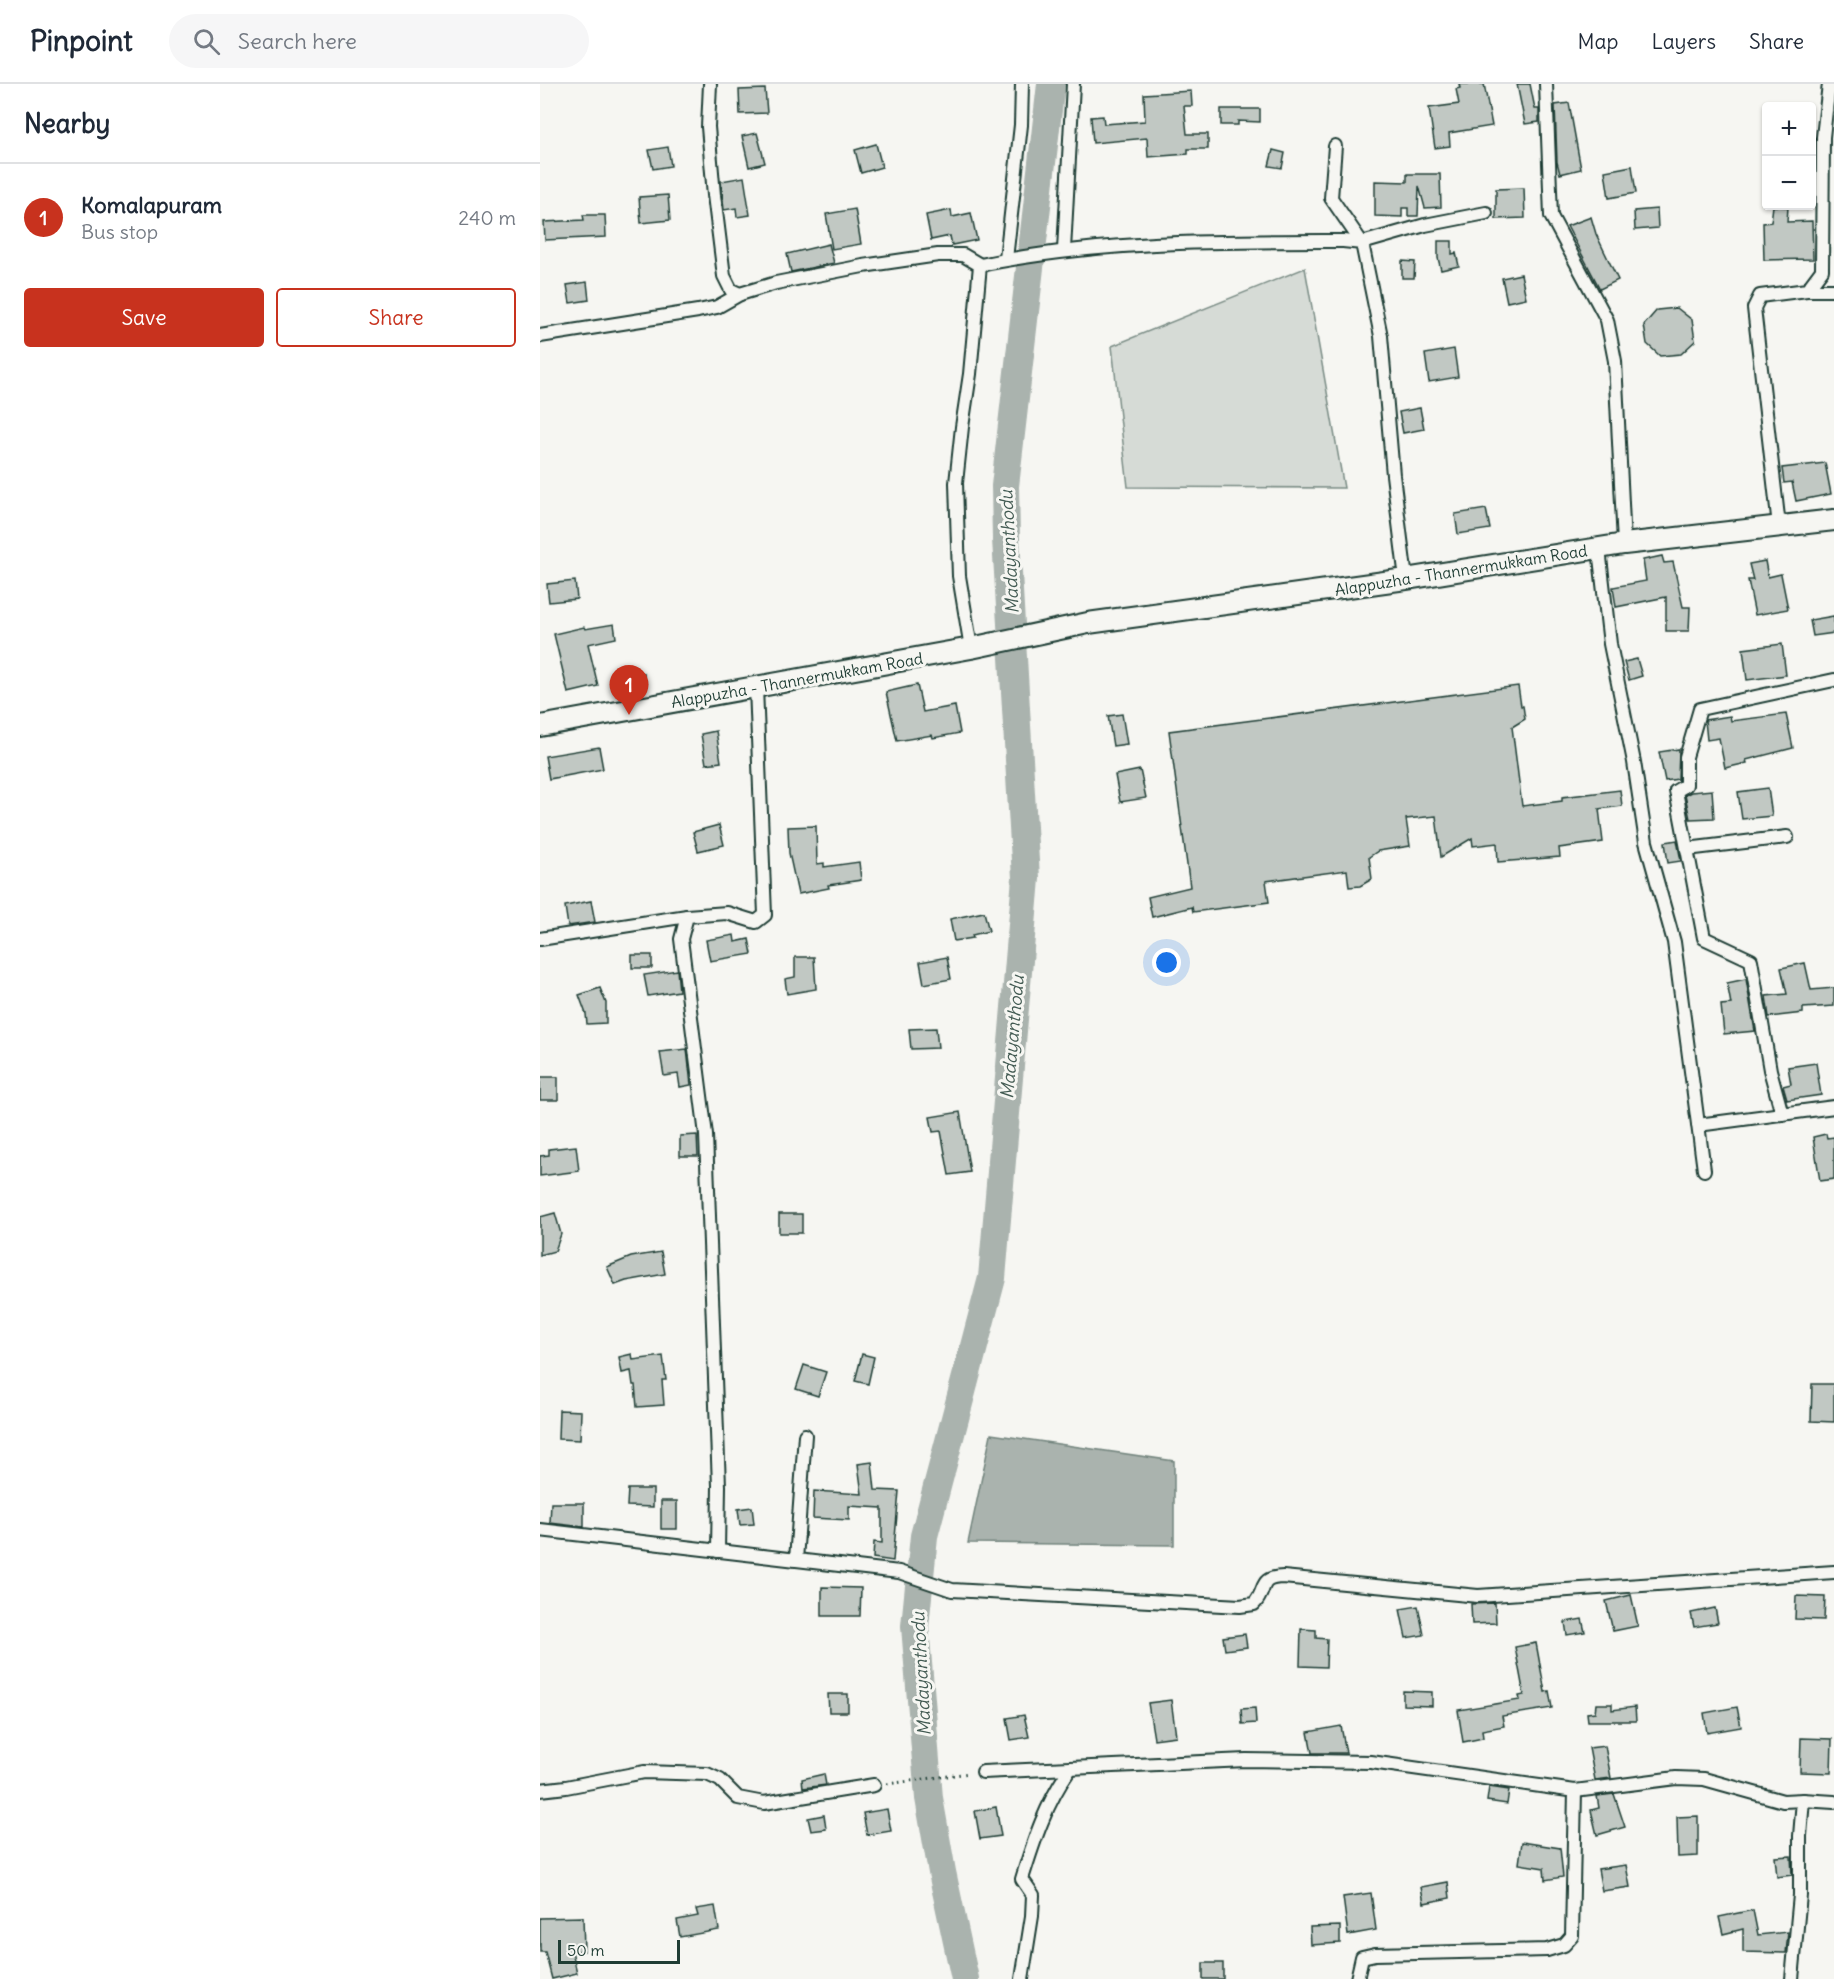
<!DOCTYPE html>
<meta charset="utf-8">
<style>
:root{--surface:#fff;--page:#f6f6f7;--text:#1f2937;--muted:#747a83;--line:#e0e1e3;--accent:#c8321e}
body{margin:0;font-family:Delius,sans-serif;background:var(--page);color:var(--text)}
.controls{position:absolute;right:18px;top:18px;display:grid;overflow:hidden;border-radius:6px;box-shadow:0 2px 4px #0004}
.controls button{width:54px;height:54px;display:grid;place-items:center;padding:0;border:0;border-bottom:2px solid var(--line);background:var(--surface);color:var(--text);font:30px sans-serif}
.scale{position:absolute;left:18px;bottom:15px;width:122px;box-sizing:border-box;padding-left:6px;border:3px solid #1f3d34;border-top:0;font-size:16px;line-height:21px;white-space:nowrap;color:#1f3d34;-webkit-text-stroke:4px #f6f6f2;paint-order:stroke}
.you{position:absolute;left:627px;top:879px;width:21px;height:21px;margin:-15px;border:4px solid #fff;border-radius:50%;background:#1a73e8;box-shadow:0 0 0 9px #1a73e833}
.badge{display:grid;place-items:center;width:39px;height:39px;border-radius:50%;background:var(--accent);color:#fff;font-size:20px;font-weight:700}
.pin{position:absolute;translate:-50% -50px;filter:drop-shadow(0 2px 3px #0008)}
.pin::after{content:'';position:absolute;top:32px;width:21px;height:18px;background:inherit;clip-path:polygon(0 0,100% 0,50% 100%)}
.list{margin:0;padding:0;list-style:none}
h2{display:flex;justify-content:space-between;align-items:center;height:78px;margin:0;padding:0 24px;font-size:26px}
h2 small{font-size:20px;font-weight:400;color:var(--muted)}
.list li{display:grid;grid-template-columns:39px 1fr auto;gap:18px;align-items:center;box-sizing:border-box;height:108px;padding:0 24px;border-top:2px solid var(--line)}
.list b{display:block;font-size:22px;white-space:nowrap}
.list p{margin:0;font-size:20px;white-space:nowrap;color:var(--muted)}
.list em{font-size:20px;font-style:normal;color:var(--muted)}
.actions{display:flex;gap:12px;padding:18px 24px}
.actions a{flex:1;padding:14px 0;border:2px solid var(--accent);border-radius:6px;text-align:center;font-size:21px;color:var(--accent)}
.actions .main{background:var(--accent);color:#fff}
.icon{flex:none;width:33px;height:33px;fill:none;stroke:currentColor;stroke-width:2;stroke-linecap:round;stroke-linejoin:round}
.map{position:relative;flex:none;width:1294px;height:1895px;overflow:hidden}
header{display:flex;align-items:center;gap:36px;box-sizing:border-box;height:84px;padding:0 30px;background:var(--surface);border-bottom:2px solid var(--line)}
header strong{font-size:28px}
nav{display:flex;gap:33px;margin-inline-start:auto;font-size:21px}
.search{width:420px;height:54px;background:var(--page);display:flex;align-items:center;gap:15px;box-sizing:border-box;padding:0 21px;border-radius:33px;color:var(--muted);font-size:22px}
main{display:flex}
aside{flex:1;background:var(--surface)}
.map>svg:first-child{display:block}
</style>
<header>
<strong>Pinpoint</strong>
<div class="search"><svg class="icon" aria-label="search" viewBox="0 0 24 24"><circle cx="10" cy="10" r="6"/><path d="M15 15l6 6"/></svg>Search here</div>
<nav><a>Map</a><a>Layers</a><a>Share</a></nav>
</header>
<main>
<aside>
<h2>Nearby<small></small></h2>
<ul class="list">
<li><span class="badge">1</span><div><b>Komalapuram</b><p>Bus stop</p></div><em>240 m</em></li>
</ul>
<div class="actions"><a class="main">Save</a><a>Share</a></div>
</aside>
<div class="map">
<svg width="1294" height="1895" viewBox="0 0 1294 1895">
<rect width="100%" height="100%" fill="#f6f6f2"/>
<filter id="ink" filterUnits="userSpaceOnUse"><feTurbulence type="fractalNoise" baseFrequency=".0167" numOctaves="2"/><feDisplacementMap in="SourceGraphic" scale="12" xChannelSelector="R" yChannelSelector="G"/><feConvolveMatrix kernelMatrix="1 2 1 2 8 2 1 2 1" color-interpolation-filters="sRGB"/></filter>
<g filter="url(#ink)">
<polygon fill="#d6dbd6" stroke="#7a8c85" stroke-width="1.5" points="765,184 804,404 588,403 572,262"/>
<polygon fill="#aab3ae" stroke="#72847d" stroke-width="1.5" points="451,1350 634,1377 634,1461 428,1459"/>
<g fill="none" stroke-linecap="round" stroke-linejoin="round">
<polyline stroke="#aab3ae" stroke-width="28" points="425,1895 402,1788 389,1714 375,1542 384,1452 452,1194 486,794 466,455 465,402 511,0"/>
</g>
<g fill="#c1c8c3" stroke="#1f3d34" stroke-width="1.5">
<polygon points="919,0 944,0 952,42 909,49 910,62 895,64 889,24 919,20 916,5 920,4"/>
<polygon points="977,0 990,0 995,25 999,25 999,38 985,40"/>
<polygon points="225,5 227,29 200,30 199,6"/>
<polygon points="651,7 652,22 644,22 647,50 668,50 668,65 648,65 648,70 608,73 607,54 553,59 551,33 563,32 564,40 605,37 604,10"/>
<polygon points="1029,19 1041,85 1020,90 1017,78 1015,21"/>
<polygon points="681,25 720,25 720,38 698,37 698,41 681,41"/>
<polygon points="217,49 225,79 209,83 202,52"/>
<polygon points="336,60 342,83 321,89 315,66"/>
<polygon points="128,63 131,82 113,85 109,66"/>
<polygon points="733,66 745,69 742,84 729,82"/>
<polygon points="1092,82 1096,109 1069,114 1065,87"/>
<polygon points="867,90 900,90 901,123 885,124 879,102 878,132 868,132 868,124 862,124 862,133 835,132 835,97 867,98"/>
<polygon points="204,93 210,131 197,133 196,124 184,126 181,97"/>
<polygon points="984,104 985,134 956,135 956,105"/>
<polygon points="128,111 130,136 101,139 99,113"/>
<polygon points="1233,122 1248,123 1247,138 1272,137 1273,175 1224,176 1223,139 1231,138"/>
<polygon points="315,125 321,160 292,165 286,130"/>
<polygon points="1117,125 1118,144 1095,146 1094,127"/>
<polygon points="411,126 412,133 431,129 437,156 412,161 410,152 391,156 386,131"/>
<polygon points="43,131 65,131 66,153 5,156 4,138 44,136"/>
<polygon points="1051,133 1056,150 1078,196 1060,205 1027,142"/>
<polygon points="898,157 912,157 912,170 916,169 919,182 901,186 898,174"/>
<polygon points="289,160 294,179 251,188 247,170"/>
<polygon points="862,177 875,178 874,194 862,194"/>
<polygon points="981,190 986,214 967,218 962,194"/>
<polygon points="47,198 49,216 30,219 27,201"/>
<polygon points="1137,224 1152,236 1155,257 1141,270 1120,272 1107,260 1104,241 1117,226"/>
<polygon points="914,265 918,293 889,298 885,270"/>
<polygon points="880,324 884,345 863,349 859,328"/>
<polygon points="1285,379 1291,410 1256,417 1252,398 1244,399 1242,384"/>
<polygon points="946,425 950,445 918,450 915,430"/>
<polygon points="1122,472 1124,479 1133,478 1143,523 1150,523 1149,547 1126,547 1126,513 1076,523 1073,503 1106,497 1103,476"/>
<polygon points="1225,477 1228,493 1241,490 1248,525 1215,531 1208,496 1213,496 1209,480"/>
<polygon points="35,497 37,515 9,518 7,500"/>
<polygon points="1294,532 1294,549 1273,552 1270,536"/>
<polygon points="74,540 76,554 48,560 58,602 28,609 14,550 44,543 45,545"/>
<polygon points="1242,560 1246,591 1207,596 1203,565"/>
<polygon points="1097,575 1102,592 1089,596 1084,578"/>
<polygon points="104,589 104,605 90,606 89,590"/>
<polygon points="377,601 383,628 415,622 420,649 393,654 392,651 357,657 346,608"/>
<polygon points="978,602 981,622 983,622 985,635 972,643 982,722 1022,717 1022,713 1080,706 1082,722 1059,725 1063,758 1019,764 1020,773 958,778 957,759 933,762 932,754 901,773 896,732 866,735 870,762 838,767 829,773 832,795 820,802 809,803 807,786 726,797 729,818 653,828 652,823 612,833 608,813 650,803 629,647"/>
<polygon points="582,630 587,660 573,662 568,632"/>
<polygon points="1246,630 1253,664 1206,676 1207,679 1185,684 1179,654 1167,656 1165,636 1190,632 1191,637"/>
<polygon points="176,647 181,678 166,680 161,650"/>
<polygon points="59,663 63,685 9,695 5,672"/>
<polygon points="1139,665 1138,695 1125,697 1119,668"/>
<polygon points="600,686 606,714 580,718 575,691"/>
<polygon points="1228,704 1232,732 1202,735 1198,708"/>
<polygon points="1172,706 1174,734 1150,735 1145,711 1151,708"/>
<polygon points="179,741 184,761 158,767 153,748"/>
<polygon points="276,742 277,780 284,779 284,783 319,778 321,796 288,801 289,804 258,810 249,769 248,743"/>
<polygon points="1137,756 1141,777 1128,779 1125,758"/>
<polygon points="51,817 55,838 28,842 25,822"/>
<polygon points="444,828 449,847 432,851 433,854 414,857 410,835"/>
<polygon points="194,851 195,858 209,855 212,870 170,877 166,856"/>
<rect x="92" y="871" width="20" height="13"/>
<polygon points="255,873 274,873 276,905 247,910 245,895 255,893"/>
<polygon points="407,873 411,895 384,900 380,878"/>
<polygon points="1265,879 1271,906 1294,904 1294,922 1263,924 1263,929 1229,933 1226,912 1247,910 1241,884"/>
<polygon points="137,886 139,907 108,912 104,891"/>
<polygon points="1206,895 1215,947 1184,950 1181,921 1191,920 1187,899"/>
<polygon points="60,904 66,919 66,939 47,940 46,930 39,911"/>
<polygon points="396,944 398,964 371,965 369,945"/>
<polygon points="147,965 151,1001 140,1003 138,990 124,992 120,968"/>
<polygon points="1276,979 1281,1011 1247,1016 1243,1002 1251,1000 1248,983"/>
<rect x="0" y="993" width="18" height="23"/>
<polygon points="420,1028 430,1088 409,1091 401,1047 393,1048 390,1033"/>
<polygon points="1286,1050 1287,1054 1294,1053 1294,1095 1280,1097 1273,1053"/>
<polygon points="157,1051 158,1072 140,1072 140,1052"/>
<polygon points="36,1062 39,1087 0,1092 0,1072 9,1071 9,1065"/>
<polygon points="15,1129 21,1150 15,1167 0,1171 0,1133"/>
<rect x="239" y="1130" width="23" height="19"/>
<polygon points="121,1168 125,1190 86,1197 75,1201 67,1183 91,1173"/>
<polygon points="92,1270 93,1276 123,1272 126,1296 122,1296 124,1321 97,1323 95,1301 93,1301 91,1287 82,1289 79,1273"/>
<polygon points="322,1270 334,1273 328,1300 315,1297"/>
<polygon points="264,1281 286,1288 278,1312 256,1305"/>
<polygon points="1272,1300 1294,1300 1294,1338 1271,1337"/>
<polygon points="19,1326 41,1327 40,1356 18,1355"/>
<polygon points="332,1378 335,1406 359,1407 353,1477 333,1474 334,1458 342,1459 342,1424 309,1422 309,1436 273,1434 274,1407 322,1410 318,1380"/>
<polygon points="88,1405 113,1405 113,1423 87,1422"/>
<rect x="121" y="1417" width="16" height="28"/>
<polygon points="11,1419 44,1419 44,1443 10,1439"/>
<polygon points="212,1423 214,1440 200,1441 198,1425"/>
<polygon points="282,1503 321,1504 320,1532 282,1532"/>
<polygon points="1091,1511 1098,1542 1073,1547 1066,1517"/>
<polygon points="1256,1512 1285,1513 1284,1536 1255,1535"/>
<polygon points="955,1519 956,1539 932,1540 931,1520"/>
<polygon points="878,1522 884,1551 866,1554 860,1525"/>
<polygon points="1175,1524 1178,1539 1154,1543 1151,1529"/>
<polygon points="1042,1535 1045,1548 1027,1551 1025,1538"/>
<polygon points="761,1545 776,1546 776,1554 787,1555 786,1583 760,1582"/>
<polygon points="705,1550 707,1563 685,1566 683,1553"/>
<polygon points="996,1559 1005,1608 1009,1607 1012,1624 962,1632 964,1642 942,1646 943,1654 923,1658 918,1626 980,1616 979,1612 984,1611 975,1563"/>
<polygon points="863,1607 892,1608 892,1622 863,1621"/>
<polygon points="288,1610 308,1610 308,1628 289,1628"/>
<polygon points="631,1616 636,1652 614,1655 608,1619"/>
<polygon points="1056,1620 1072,1620 1072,1626 1095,1623 1096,1637 1048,1637 1047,1629 1055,1628"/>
<polygon points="1197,1623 1201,1643 1167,1649 1164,1629"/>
<polygon points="715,1624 716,1639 702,1640 701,1625"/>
<polygon points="484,1631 489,1653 471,1656 467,1634"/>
<polygon points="801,1642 806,1669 772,1669 768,1648"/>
<polygon points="1261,1654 1292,1655 1291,1689 1260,1688"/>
<polygon points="1065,1662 1071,1694 1055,1696 1049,1664"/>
<polygon points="284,1690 286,1701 263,1704 262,1695"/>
<polygon points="949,1703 969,1706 967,1720 947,1717"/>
<polygon points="1074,1710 1085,1743 1057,1751 1051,1726 1059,1724 1057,1712"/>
<polygon points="456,1723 461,1752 440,1755 435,1727"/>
<polygon points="347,1725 351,1747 327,1751 323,1729"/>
<polygon points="284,1731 286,1745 271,1747 268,1734"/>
<polygon points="1158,1732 1158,1772 1138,1773 1137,1733"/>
<polygon points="982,1758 1020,1764 1023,1793 1005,1796 1004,1784 979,1780"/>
<polygon points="1251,1772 1252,1791 1237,1793 1235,1773"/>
<polygon points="1086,1781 1090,1803 1062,1807 1058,1785"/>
<polygon points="908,1798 910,1814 884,1819 881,1803"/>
<polygon points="831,1809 836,1846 808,1851 803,1813"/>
<polygon points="175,1822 179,1846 140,1853 137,1836 158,1832 156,1825"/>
<polygon points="1213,1826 1218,1851 1248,1848 1246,1869 1203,1868 1203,1845 1183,1850 1179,1833"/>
<polygon points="43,1833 44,1867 32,1867 37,1889 12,1895 5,1868 0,1868 0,1834"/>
<polygon points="800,1842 800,1859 771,1861 770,1843"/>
<rect x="663" y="1879" width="20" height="16"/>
</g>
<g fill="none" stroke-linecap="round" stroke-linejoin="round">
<g stroke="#1f3d34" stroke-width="16">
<g id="minor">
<polyline points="170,0 168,43 174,111 184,192 191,206 200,210 236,199 323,182 398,171 423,171 440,181 430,290 422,343 416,399 419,492 431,564"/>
<polyline points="1006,0 1011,132 1067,236 1075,277 1084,460"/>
<polyline points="795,62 791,114 822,159 885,141 946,129"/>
<polyline points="524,166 533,0"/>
<polyline points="466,175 481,41 482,0"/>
<path d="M440,181C560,156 682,157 803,157L822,159L841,252L853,391L866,495"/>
<polyline points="1267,206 1294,206"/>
<polyline points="0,252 158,227 177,223 200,210"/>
<polyline points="1239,442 1214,224 1220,212 1267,206 1282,186 1283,53 1289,0"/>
<polyline points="1059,465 1070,560 1094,678 1106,758 1134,858 1164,1086"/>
<polyline points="1147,765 1247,753"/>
<polyline points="0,855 147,832"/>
<polyline points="1242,1030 1230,986 1211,876 1164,854 1136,707 1146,701 1146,673 1160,625 1294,596"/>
<polyline points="1158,1041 1294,1023"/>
<path d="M0,1446L359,1488L412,1506L700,1522L714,1520C728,1505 717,1494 743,1493L938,1512L1294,1488"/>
<polyline points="178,1467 179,1402 166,1051 141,855 147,832 187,829 216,838 225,831 216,603"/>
<polyline points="256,1476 265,1351"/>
<polyline points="443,1688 706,1676 831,1678 1035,1707 1136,1694 1164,1695 1243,1717 1263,1716 1260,1752 1260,1811 1252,1895"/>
<polyline points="0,1706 26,1703 104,1688 167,1690 180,1696 198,1714 224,1719 334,1701"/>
<polyline points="1263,1716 1294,1718"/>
<path d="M482,1895L492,1832L493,1811L482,1795C494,1756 506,1719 530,1685"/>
<polyline points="817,1895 822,1873 835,1870 1007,1866 1024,1861 1032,1852 1035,1707"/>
</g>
</g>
<g stroke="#1f3d34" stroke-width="24">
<polyline id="primary" points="0,642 431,564 548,539 866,495 1084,460 1294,436"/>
</g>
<polyline stroke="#1f3d34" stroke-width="3" stroke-dasharray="1.5 4.5" stroke-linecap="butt" points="347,1700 430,1689"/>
<use href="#minor" stroke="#f6f6f2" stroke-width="12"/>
<use href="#primary" stroke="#f6f6f2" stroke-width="20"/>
</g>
</g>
<g text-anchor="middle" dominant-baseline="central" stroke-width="6" stroke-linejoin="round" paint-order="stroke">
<g font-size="16" fill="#1f3d34" stroke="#f6f6f2">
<text transform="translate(921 486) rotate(-9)">Alappuzha - Thannermukkam Road</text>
<text transform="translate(257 596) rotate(-10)">Alappuzha - Thannermukkam Road</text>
</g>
<g font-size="18" font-style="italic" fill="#425a52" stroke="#f6f6f2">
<text transform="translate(469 468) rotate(-93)">Madayanthodu</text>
<text transform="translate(472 953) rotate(-85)">Madayanthodu</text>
<text transform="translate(381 1590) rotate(-93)">Madayanthodu</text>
</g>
</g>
</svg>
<div class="controls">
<button>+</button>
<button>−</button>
</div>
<div class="scale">50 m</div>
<div class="you"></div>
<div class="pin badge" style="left:89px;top:631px">1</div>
</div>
</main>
